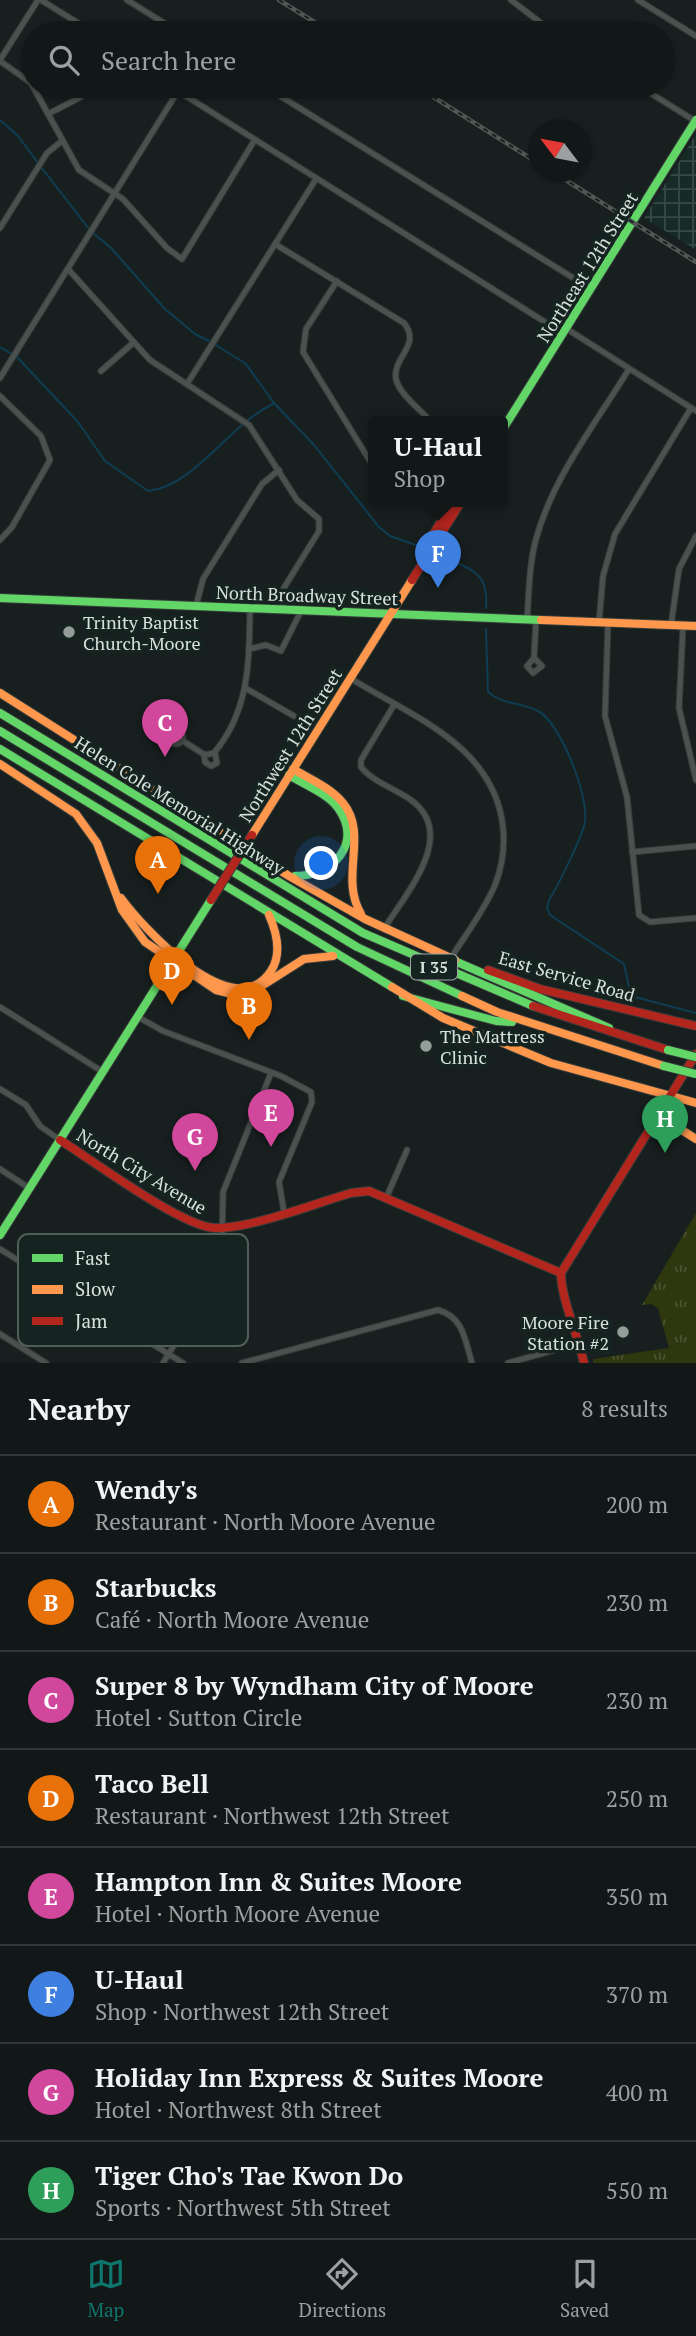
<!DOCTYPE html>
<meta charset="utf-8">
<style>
:root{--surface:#121817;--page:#1b2120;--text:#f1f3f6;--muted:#9ca0a1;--line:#313736;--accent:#0f766e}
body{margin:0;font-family:"PT Serif",serif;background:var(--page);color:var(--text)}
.compass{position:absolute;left:528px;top:119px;width:63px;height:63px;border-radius:50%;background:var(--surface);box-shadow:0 2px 5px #0004;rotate:302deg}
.you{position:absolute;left:322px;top:864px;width:24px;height:24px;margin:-18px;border:5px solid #fff;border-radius:50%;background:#1a73e8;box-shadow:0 0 0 10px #1a73e833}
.badge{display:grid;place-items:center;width:46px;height:46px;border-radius:50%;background:var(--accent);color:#fff;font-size:23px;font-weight:700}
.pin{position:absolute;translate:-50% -58px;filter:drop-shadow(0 2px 4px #0008)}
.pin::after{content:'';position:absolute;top:37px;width:24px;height:21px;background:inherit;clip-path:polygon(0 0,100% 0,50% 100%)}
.popup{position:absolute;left:368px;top:416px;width:140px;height:91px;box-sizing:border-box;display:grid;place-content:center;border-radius:7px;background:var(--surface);filter:drop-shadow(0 2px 5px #0005);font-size:23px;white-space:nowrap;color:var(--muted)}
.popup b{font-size:26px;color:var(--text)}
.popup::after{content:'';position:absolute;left:50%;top:100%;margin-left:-14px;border:14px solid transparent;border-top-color:var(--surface)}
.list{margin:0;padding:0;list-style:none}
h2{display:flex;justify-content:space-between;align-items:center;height:91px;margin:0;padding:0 28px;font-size:30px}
h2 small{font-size:23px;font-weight:400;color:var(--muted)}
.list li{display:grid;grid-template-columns:46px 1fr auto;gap:21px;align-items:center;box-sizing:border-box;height:98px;padding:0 28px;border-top:2px solid var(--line)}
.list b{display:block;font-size:26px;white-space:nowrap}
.list p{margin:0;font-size:23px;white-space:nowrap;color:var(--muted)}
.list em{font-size:23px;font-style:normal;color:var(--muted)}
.icon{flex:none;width:38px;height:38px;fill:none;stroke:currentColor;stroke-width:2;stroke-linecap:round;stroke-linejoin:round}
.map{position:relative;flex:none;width:696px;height:1363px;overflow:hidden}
.search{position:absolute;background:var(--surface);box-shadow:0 2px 5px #0004;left:21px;right:21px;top:21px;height:77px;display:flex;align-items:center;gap:18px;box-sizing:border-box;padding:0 24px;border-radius:38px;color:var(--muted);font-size:26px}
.sheet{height:875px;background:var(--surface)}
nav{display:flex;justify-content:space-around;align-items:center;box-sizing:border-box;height:98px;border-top:2px solid var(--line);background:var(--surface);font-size:19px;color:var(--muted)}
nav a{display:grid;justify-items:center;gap:4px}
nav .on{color:var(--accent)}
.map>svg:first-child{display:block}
</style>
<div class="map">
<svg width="696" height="1363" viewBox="0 0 696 1363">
<defs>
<pattern id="industrial-grid" width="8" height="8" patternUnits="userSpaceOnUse" patternTransform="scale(1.75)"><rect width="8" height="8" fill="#162b26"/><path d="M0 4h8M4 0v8" fill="none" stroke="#374945"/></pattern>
<pattern id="park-tufts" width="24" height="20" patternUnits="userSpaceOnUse" patternTransform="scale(1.75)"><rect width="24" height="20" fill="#2f370f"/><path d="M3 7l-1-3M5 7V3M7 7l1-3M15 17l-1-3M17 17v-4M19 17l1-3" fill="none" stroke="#4c5432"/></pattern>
</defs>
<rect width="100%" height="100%" fill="#18201f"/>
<polygon fill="url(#industrial-grid)" points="696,134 696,250 644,218"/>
<polygon fill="url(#park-tufts)" points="696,1213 696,1363 593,1363 593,1359 669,1348 658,1308 651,1304 642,1305"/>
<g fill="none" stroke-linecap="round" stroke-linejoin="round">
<g stroke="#0f3d54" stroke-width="2">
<polyline points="0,120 18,136 38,163"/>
<polyline points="41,167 89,229"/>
<polyline points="93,233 111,248 165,309 195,334 211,342"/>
<polyline points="216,345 246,364 274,403 314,445 379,527 390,536 419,546"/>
<polyline points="0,347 12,354"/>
<path d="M17,357L78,422L105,461L148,491C195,486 228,425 273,404"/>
<path d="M438,555C468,569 489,569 486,608"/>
<path d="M486,629L488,692C502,705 522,702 538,711C561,723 589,797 585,822C582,837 558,886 549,900L547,908L550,915L624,964L631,996L696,1013"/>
</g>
<g stroke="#363c3b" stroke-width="7">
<g id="street">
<polyline points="41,0 94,33"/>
<polyline points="127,0 180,33"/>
<polyline points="511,0 554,33"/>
<polyline points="638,0 696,36"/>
<polyline points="0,60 38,0"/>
<polyline points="0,61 31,83 79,170 123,199 167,248 182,259 254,141"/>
<polyline points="264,86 591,289"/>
<polyline points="639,86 695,121"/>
<polyline points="48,114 79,98 93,86"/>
<polyline points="0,228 47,153 62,141"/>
<path d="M275,244L404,323C422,346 392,357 396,379C399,394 421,410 431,422"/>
<polyline points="68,269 150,360 249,425 297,500 319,519 319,531 282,591 282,610"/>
<polyline points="337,281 306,329 303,352 373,466"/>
<polyline points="567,329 696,411"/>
<polyline points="101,371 133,343"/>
<polyline points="0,378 178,91 564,334"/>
<polyline points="187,384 316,179"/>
<polyline points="0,396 41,436 50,460 12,527 0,540"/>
<polyline points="424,502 444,516"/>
<polyline points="196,606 203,579 262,484 279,470"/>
<path d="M527,620C529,593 529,565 536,539C553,477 596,423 629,369"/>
<polyline points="599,622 603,576 615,534 691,408"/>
<polyline points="608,623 605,716 627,797 639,915 650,922 696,918"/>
<polyline points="671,625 679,569 696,536"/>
<polyline points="683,626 679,708 696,780"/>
<polyline points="249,649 266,645 281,651 301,611"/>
<polyline points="534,658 542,666 533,673 527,666 534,658 536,620"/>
<path d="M350,678C411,716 494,745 503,827C505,847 502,867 495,885C484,911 466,934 451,958"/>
<polyline points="247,689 294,716"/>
<circle cx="176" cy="737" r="7"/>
<path d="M183,741L205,755L214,753C250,710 249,661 250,608"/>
<polyline points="204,754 205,762 211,766 217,763 215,753"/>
<polyline points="632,852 696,846"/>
<path d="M384,929C405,894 459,835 411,800C396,789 373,782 361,767V760L394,705"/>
<polyline points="0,1007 103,1072"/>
<polyline points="138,1017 163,1031 281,1076 311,1092 312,1102 279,1182 284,1212"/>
<polyline points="0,1089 26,1105 40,1126 60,1140"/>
<polyline points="0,1169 29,1188"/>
<polyline points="387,1196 407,1150"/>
<polyline points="0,1249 183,1363"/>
<polyline points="0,1334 46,1363"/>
<polyline points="163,1363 215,1279 222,1244 223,1192 271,1073"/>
<path d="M242,1363L438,1310C464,1317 465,1341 472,1363"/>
<polyline points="508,1363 580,1343"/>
</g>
</g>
<g stroke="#363c3b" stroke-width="10">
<g id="fast">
<polyline points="503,429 696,120"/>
<polyline points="0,598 541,620"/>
<polyline points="0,713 363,933 533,1006"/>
<polyline points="0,731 357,947 462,996"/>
<polyline points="0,749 392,987"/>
<path d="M289,775C305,785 327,793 338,808C364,844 332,876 295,876"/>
<polyline points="450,959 609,1028"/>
<polyline points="403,996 496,1021 512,1022"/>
<polyline points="0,1235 211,900"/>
</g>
</g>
<g stroke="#363c3b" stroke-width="10">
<g id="slow">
<polyline points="541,620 696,626"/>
<polyline points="0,693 289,876 365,919 455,960"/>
<polyline points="0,764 76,814 97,843 122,910 145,942 216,990 236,995 252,992 304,959 333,956"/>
<path d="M293,769C310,779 331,788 343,803C369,835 339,877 361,914"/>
<polyline points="252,835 412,580"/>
<path d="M121,898C143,928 234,1028 271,971C282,954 277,933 269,915"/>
<polyline points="392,987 443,1018 551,1063 696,1103"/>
<polyline points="462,996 497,1012 664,1066"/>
<polyline points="658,1115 696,1139"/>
</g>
</g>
<g stroke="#363c3b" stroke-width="10">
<g id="jam">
<polyline points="427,553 432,536 453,502"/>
<polyline points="412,580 461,502"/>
<polyline points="488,970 540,989 696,1026"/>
<polyline points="533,1006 668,1050"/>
<path d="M60,1140C92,1160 182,1227 215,1228C253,1228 313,1204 351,1193L369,1191L561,1273"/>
<path d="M584,1363C578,1335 561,1299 561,1273L696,1054"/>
</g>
</g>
<use href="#street" stroke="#4b514f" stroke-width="5"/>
<use href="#fast" stroke="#63d668" stroke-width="8"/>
<use href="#slow" stroke="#ff974d" stroke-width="8"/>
<use href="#jam" stroke="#b3261e" stroke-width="8"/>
<g stroke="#525756" stroke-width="4.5">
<g id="rail">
<polyline points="279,0 332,33"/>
<polyline points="416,86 538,163"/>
<polyline points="553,172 696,262"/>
</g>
</g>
<use href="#rail" stroke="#152420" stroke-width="2" stroke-dasharray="5" stroke-linecap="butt"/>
<g stroke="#363c3b" stroke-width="10" stroke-linecap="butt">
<g id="fast-bridge">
<polyline points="668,1050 696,1057"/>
<polyline points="664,1066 696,1074"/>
</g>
</g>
<g stroke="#363c3b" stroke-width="10" stroke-linecap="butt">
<polyline id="jam-bridge" points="211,900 252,835"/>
</g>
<use href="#fast-bridge" stroke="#63d668" stroke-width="8"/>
<use href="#jam-bridge" stroke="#b3261e" stroke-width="8"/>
</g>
<g fill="#959d9b" stroke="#152420" stroke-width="2.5">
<circle cx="69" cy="632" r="7"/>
<circle cx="426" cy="1046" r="7"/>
<circle cx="623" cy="1332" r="7"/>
</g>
<g text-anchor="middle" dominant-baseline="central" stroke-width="7" stroke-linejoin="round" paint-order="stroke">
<rect fill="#152420" stroke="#9ea8a5" stroke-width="2" x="411" y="954.5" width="46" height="25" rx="5"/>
<g font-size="16" font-weight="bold" fill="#d8e1de">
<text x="434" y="967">I 35</text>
</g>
<g font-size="18" fill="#d8e1de" stroke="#152420">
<text transform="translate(587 267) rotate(-58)">Northeast 12th Street</text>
<text transform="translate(307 595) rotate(2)">North Broadway Street</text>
<text transform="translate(290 745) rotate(-58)">Northwest 12th Street</text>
<text transform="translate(180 805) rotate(32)">Helen Cole Memorial Highway</text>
<text transform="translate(567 976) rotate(16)">East Service Road</text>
<text transform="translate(142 1171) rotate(31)">North City Avenue</text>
</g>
<g font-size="18" fill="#d8e1de" stroke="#152420" text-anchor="start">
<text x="83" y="622">Trinity Baptist<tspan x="83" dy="21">Church-Moore</tspan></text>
<text x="440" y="1036">The Mattress<tspan x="440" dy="21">Clinic</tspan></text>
<text x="609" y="1322" text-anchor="end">Moore Fire<tspan x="609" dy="21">Station #2</tspan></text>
</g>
</g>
<rect x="18" y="1234" width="230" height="112" rx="10" fill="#152420" stroke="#505d59" stroke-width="2"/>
<rect x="32" y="1254" width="31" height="8" fill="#63d668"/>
<rect x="32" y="1285" width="31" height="9" fill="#ff974d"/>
<rect x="32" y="1317" width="31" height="8" fill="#b3261e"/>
<g font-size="19" fill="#d8e1de">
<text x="75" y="1265">Fast</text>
<text x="75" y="1296">Slow</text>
<text x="75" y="1328">Jam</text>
</g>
</svg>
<svg class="compass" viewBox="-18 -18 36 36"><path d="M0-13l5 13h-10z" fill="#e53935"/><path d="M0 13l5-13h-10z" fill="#9ca0a1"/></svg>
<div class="you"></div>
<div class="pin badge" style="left:158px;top:894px;background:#e8710a">A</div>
<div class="pin badge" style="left:249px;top:1040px;background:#e8710a">B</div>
<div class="pin badge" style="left:165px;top:757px;background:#d1479c">C</div>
<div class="pin badge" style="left:172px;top:1005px;background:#e8710a">D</div>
<div class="pin badge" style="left:271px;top:1147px;background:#d1479c">E</div>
<div class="pin badge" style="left:438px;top:588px;background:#3f7fe0">F</div>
<div class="popup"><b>U-Haul</b>Shop</div>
<div class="pin badge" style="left:195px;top:1171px;background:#d1479c">G</div>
<div class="pin badge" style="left:665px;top:1153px;background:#2e9e5b">H</div>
<div class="search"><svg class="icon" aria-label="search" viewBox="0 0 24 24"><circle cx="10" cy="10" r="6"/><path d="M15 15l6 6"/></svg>Search here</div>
</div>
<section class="sheet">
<h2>Nearby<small>8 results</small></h2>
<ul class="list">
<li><span class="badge" style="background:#e8710a">A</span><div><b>Wendy's</b><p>Restaurant · North Moore Avenue</p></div><em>200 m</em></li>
<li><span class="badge" style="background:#e8710a">B</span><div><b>Starbucks</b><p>Café · North Moore Avenue</p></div><em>230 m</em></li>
<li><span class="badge" style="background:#d1479c">C</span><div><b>Super 8 by Wyndham City of Moore</b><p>Hotel · Sutton Circle</p></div><em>230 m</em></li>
<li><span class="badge" style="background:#e8710a">D</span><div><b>Taco Bell</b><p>Restaurant · Northwest 12th Street</p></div><em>250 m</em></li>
<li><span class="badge" style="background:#d1479c">E</span><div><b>Hampton Inn &amp; Suites Moore</b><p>Hotel · North Moore Avenue</p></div><em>350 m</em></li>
<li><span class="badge" style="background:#3f7fe0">F</span><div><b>U-Haul</b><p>Shop · Northwest 12th Street</p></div><em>370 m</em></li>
<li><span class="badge" style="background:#d1479c">G</span><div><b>Holiday Inn Express &amp; Suites Moore</b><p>Hotel · Northwest 8th Street</p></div><em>400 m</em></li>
<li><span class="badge" style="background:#2e9e5b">H</span><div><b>Tiger Cho's Tae Kwon Do</b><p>Sports · Northwest 5th Street</p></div><em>550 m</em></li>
</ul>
</section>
<nav>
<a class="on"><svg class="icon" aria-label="map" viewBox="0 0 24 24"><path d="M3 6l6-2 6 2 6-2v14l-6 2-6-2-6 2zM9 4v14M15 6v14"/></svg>Map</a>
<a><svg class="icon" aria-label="directions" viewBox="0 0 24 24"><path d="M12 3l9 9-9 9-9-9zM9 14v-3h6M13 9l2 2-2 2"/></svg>Directions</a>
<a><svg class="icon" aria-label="saved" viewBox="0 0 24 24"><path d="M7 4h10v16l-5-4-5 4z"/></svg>Saved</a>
</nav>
